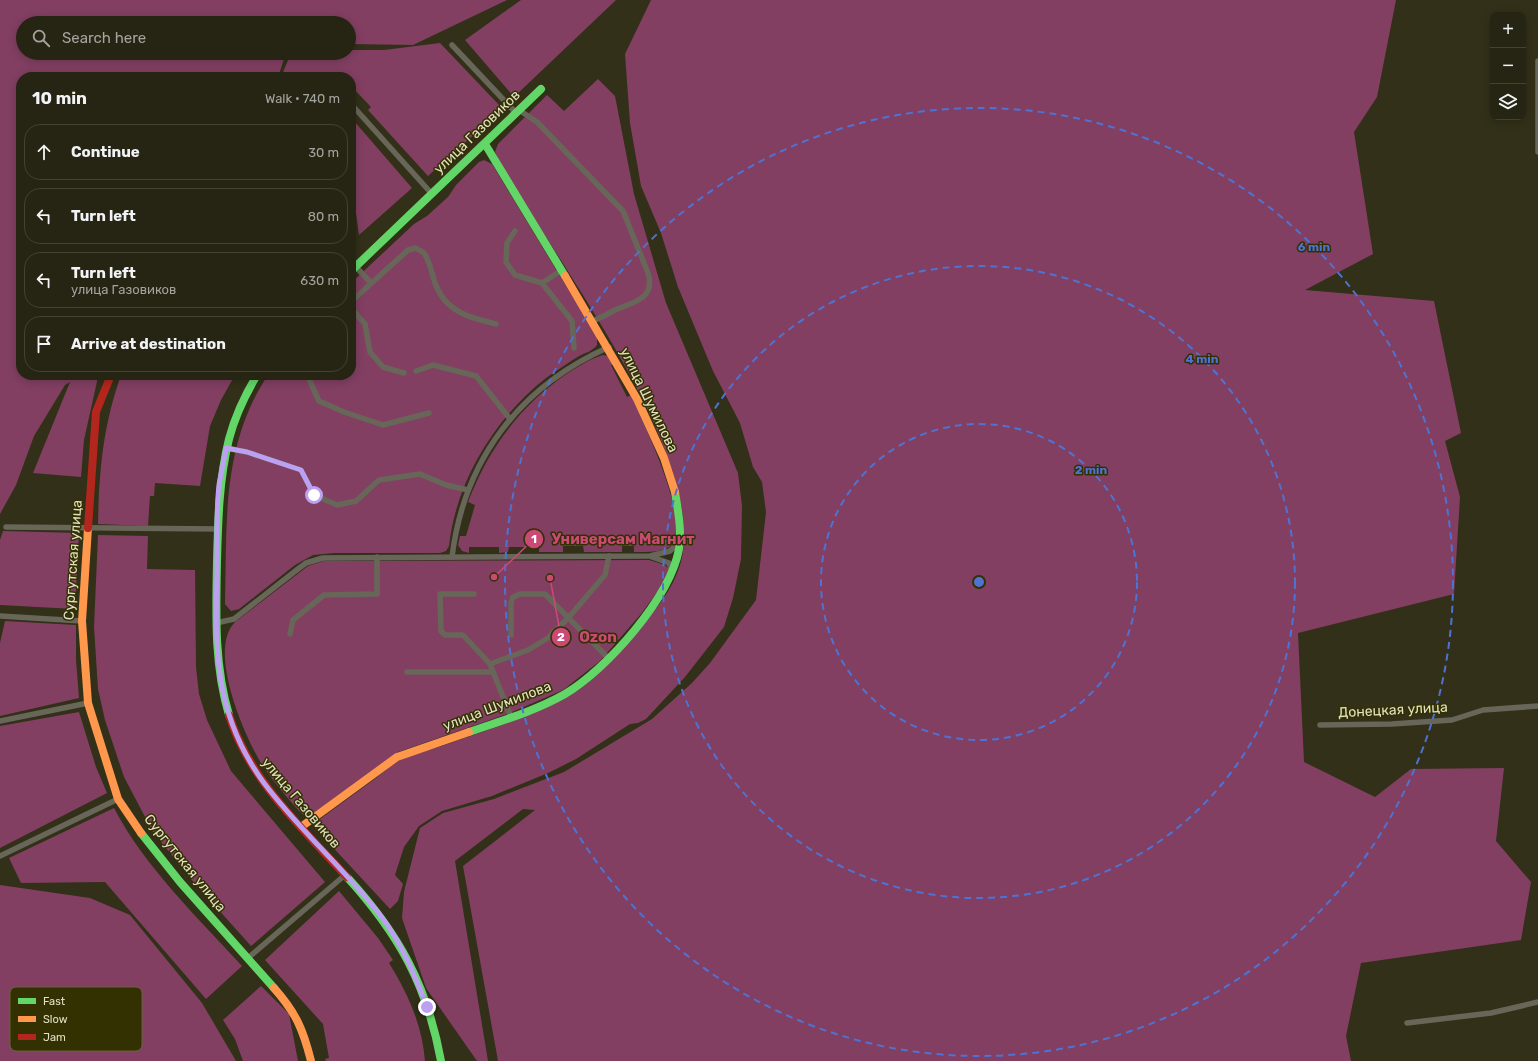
<!DOCTYPE html>
<meta charset="utf-8">
<style>
:root{--surface:#262412;--page:#2e2c1b;--text:#f1f3f6;--muted:#a4a49f;--line:#424132}
body{margin:0;font-family:Rubik,sans-serif;background:var(--page);color:var(--text)}
.controls{position:absolute;right:12px;top:12px;display:grid;overflow:hidden;border-radius:8px;box-shadow:0 2px 10px #0003}
.controls button{width:36px;height:36px;display:grid;place-items:center;padding:0;border:0;border-bottom:1px solid var(--line);background:var(--surface);color:var(--text);font:20px sans-serif}
.stop{position:absolute;width:12px;height:12px;margin:-9px;border:3px solid #bca0f2;border-radius:50%;background:#fff}
.stop.end{background:#bca0f2;border-color:#fff;box-shadow:0 1px 4px #0008}
.list{margin:0;padding:0;list-style:none}
h2{display:flex;justify-content:space-between;align-items:center;height:52px;margin:0;padding:0 16px;font-size:17px}
h2 small{font-size:13px;font-weight:400;color:var(--muted)}
.list li{display:grid;grid-template-columns:26px 1fr auto;gap:12px;align-items:center;box-sizing:border-box;height:56px;margin:0 8px 8px;padding:0 8px;border:1px solid var(--line);border-radius:16px}
.list b{display:block;font-size:15px;white-space:nowrap}
.list p{margin:0;font-size:13px;white-space:nowrap;color:var(--muted)}
.list em{font-size:13px;font-style:normal;color:var(--muted)}
.icon{flex:none;width:22px;height:22px;fill:none;stroke:currentColor;stroke-width:2;stroke-linecap:round;stroke-linejoin:round}
.map{position:relative;flex:none;width:1538px;height:1061px;overflow:hidden}
.search{position:absolute;background:var(--surface);box-shadow:0 2px 10px #0003;left:16px;top:16px;width:340px;height:44px;display:flex;align-items:center;gap:10px;box-sizing:border-box;padding:0 14px;border-radius:22px;color:var(--muted);font-size:15px}
.panel{position:absolute;background:var(--surface);box-shadow:0 2px 10px #0003;left:16px;top:72px;width:340px;height:308px;border-radius:16px}
.map>svg:first-child{display:block}
</style>
<div class="map">
<svg width="1538" height="1061" viewBox="0 0 1538 1061">
<rect width="100%" height="100%" fill="#323018"/>
<g fill="#823f62">
<polygon points="0,0 507,0 413,45 349,44 349,23 23,23 23,53 286,53 278,77 21,77 21,375 90,375 98,377 84,440 81,477 33,473 70,382 65,385 34,436 16,485 0,514"/>
<polygon points="521,0 616,0 514,97 465,40"/>
<polygon points="651,0 1396,0 1377,97 1354,132 1373,254 1305,290 1434,301 1461,433 1445,441 1460,497 1454,594 1298,633 1304,762 1375,797 1411,769 1504,768 1496,841 1531,882 1521,940 1361,963 1346,1036 1351,1061 498,1061 463,866 535,810 523,809 455,861 488,1061 477,1061 426,988 402,918 404,892 420,828 443,813 494,799 564,772 652,719 692,683 710,663 756,600 766,512 762,482 753,467 740,423 713,371 678,287 661,233 641,186 630,123 625,54"/>
<polygon points="440,43 500,106 501,110 428,176 368,110 371,107 351,86 351,77 281,77 291,53 349,53 349,50 384,50"/>
<path d="M598,79L615,96L634,194L666,303L738,473L742,506L741,559L733,598L724,627L685,677L646,719L638,723L630,724L576,759L548,773L492,796L442,811L419,826L404,847L395,875L403,884L398,901L390,909L315,828L316,822C336,807 356,793 376,778C384,772 393,764 402,759C415,753 429,750 442,746C483,731 528,718 567,697C594,683 614,657 634,634C654,612 676,587 682,557C702,459 575,287 525,203C515,187 503,170 495,152L498,144L547,95L564,111Z"/>
<polygon points="354,121 412,188 359,235 355,206 351,200 351,122"/>
<path d="M484,160L492,164L597,337V345C593,351 585,353 579,356C568,363 557,370 546,378C495,418 456,481 449,546L446,551L440,553H334L313,555L295,565L239,609L231,611L225,604C227,524 221,445 268,375H351V283L414,224L427,216L448,197L456,185L479,162Z"/>
<path d="M603,355L608,356L614,364L611,365L627,397L631,395C642,419 691,522 673,544C665,553 645,552 634,552V546H622V552H584L583,546H563V552H539V547H509L508,552L499,553V547H469V553L462,551L458,545L460,536H466L475,505L468,502C488,450 519,407 565,375C576,368 589,359 603,355Z"/>
<path d="M121,375H235L221,400L210,426L200,486L155,483L154,496H150L148,526L98,524C99,471 103,426 121,375Z"/>
<polygon points="3,531 79,533 75,609 0,605 0,540"/>
<polygon points="98,535 148,536 147,569 195,570 196,667 199,694 207,720 231,771 325,882 251,946 191,879 153,832 124,777 105,720 98,689 94,627"/>
<path d="M649,560L665,565L669,569L658,591L641,614L600,661L563,690L510,713L398,752L312,814L304,815L299,811C286,796 272,780 261,763C244,735 207,650 235,622L308,566L324,561H334Z"/>
<polygon points="5,621 76,625 76,660 79,698 0,716 0,643"/>
<polygon points="79,712 96,767 107,793 0,848 0,726"/>
<path d="M114,808C144,866 198,918 242,966L206,999L105,882L21,883L9,858Z"/>
<polygon points="0,885 90,898 130,915 202,1003 236,1061 0,1061"/>
<path d="M339,891L378,938L393,960L389,963C408,994 422,1024 425,1061H326L325,1059L329,1058L323,1024L265,960Z"/>
<polygon points="261,986 289,1014 298,1061 243,1061 235,1039 223,1020"/>
</g>
<g fill="none" stroke-linecap="round" stroke-linejoin="round">
<g stroke="#686658" stroke-width="5.5">
<polyline points="452,45 516,113"/>
<polyline points="1538,61 1538,152"/>
<polyline points="351,104 432,194"/>
<path d="M519,110L537,122L623,211L648,273C656,299 633,302 615,310C608,314 600,318 593,321"/>
<polyline points="515,231 507,243 506,262 515,275 542,283 572,321 574,348"/>
<polyline points="356,267 371,283"/>
<polyline points="542,283 562,270"/>
<polyline points="416,371 433,365 476,376 510,419"/>
<path d="M404,373L383,367L370,352L365,324L352,309L351,305L354,299L408,250L416,248L424,253C431,263 432,277 437,288C448,313 472,318 496,324"/>
<polyline points="303,375 309,379 319,401 344,412 383,425 429,413"/>
<polyline points="226,448 247,452 301,470 314,495 337,505 356,501 379,480 420,474 446,485 468,490"/>
<polyline points="6,527 218,529"/>
<path d="M452,557C464,460 519,387 609,347"/>
<polyline points="652,557 669,563 672,571"/>
<polyline points="474,594 440,594 441,631 445,635 463,635 490,664 511,717"/>
<polyline points="0,616 82,621"/>
<polyline points="216,623 234,619 298,569 306,563 323,558 650,556 670,551 679,542"/>
<polyline points="290,634 293,620 324,595 377,594 377,557"/>
<polyline points="511,635 511,602 513,597 520,594 545,594 608,658"/>
<polyline points="490,664 528,650 548,638 569,617 605,575 609,556"/>
<polyline points="407,672 493,672"/>
<polyline points="0,721 88,703"/>
<polyline points="1320,725 1392,724 1452,720 1483,710 1538,706"/>
<polyline points="0,856 118,799"/>
<polyline points="248,958 345,875"/>
<polyline points="1407,1023 1491,1013 1538,1002"/>
</g>
<g stroke="#63d668" stroke-width="8">
<polyline points="485,144 565,276"/>
<polyline points="351,271 541,89"/>
<path d="M229,715C214,665 216,614 217,562C218,521 219,479 229,439C235,416 245,395 257,375"/>
<path d="M469,732C501,721 535,711 565,694C607,669 670,598 679,549C682,530 678,511 675,492"/>
<polyline points="141,833 180,882 274,988"/>
<path d="M347,877C399,934 427,985 441,1061"/>
</g>
<g stroke="#ff974d" stroke-width="8">
<polyline points="565,276 637,399 664,458 675,492"/>
<polyline points="88,528 82,621 88,703 118,799 141,833"/>
<polyline points="301,827 397,757 469,732"/>
<path d="M274,988C296,1013 303,1029 311,1061"/>
</g>
<g stroke="#b3261e" stroke-width="8">
<polyline points="88,528 96,412 111,375"/>
<path d="M229,715C249,780 303,829 347,877"/>
</g>
</g>
<g fill="none" stroke-linecap="round" stroke-linejoin="round">
<path stroke="#bca0f2" stroke-width="5" d="M314,495L301,470L247,452L226,448C224,460 221,473 219,485C216,513 217,542 217,570C215,650 214,715 264,783C299,830 344,868 380,915C401,942 415,975 427,1007"/>
</g>
<g fill="none" stroke="#4e73d3" stroke-width="2" stroke-dasharray="7 5">
<circle cx="979" cy="582" r="158"/>
<circle cx="979" cy="582" r="316"/>
<circle cx="979" cy="582" r="474"/>
</g>
<g text-anchor="middle" dominant-baseline="central" stroke-width="3" stroke-linejoin="round" paint-order="stroke">
<g font-size="14" fill="#e1e1c3" stroke="#333001">
<text transform="translate(477 132) rotate(-44)">улица Газовиков</text>
<text transform="translate(649 400) rotate(64)">улица Шумилова</text>
<text transform="translate(73 560) rotate(-86)">Сургутская улица</text>
<text transform="translate(497 706) rotate(-21)">улица Шумилова</text>
<text transform="translate(1393 710) rotate(-3)">Донецкая улица</text>
<text transform="translate(301 803) rotate(50)">улица Газовиков</text>
<text transform="translate(185 863) rotate(51)">Сургутская улица</text>
</g>
</g>
<rect x="10" y="987" width="132" height="64" rx="6" fill="#333001" stroke="#67653b" stroke-width="1"/>
<rect x="18" y="998" width="18" height="6" fill="#63d668"/>
<rect x="18" y="1016" width="18" height="6" fill="#ff974d"/>
<rect x="18" y="1034" width="18" height="6" fill="#b3261e"/>
<g font-size="11" fill="#e1e1c3">
<text x="43" y="1005">Fast</text>
<text x="43" y="1023">Slow</text>
<text x="43" y="1041">Jam</text>
</g>
<circle cx="979" cy="582" r="6" fill="#4e73d3" stroke="#333001" stroke-width="2"/>
<g font-size="12" text-anchor="middle" font-weight="bold" fill="#4e73d3" stroke="#333001" stroke-width="3" stroke-linejoin="round" paint-order="stroke">
<text x="1314" y="251">6 min</text>
<text x="1202" y="363">4 min</text>
<text x="1091" y="474">2 min</text>
</g>
<path fill="none" stroke="#ca4a75" stroke-width="1.5" d="M494 577L534 539M550 578L561 637"/>
<g fill="#ca4a75" stroke="#333001" stroke-width="1.5">
<circle cx="494" cy="577" r="4"/>
<circle cx="550" cy="578" r="4"/>
<circle cx="534" cy="539" r="10"/>
<circle cx="561" cy="637" r="10"/>
</g>
<g font-size="12" text-anchor="middle" font-weight="bold" fill="#fff">
<text x="534" y="543">1</text>
<text x="561" y="641">2</text>
</g>
<g font-size="15" text-anchor="middle" font-weight="bold" fill="#ca4a75" stroke="#333001" stroke-width="3" stroke-linejoin="round" paint-order="stroke">
<text x="623" y="544">Универсам Магнит</text>
<text x="598" y="642">Ozon</text>
</g>
</svg>
<div class="controls">
<button>+</button>
<button>−</button>
<button><svg class="icon" aria-label="layers" viewBox="0 0 24 24"><path d="M12 4l9 5-9 5-9-5zM3 14l9 5 9-5"/></svg></button>
</div>
<div class="stop" style="left:314px;top:495px"></div>
<div class="stop end" style="left:427px;top:1007px"></div>
<div class="search"><svg class="icon" aria-label="search" viewBox="0 0 24 24"><circle cx="10" cy="10" r="6"/><path d="M15 15l6 6"/></svg>Search here</div>
<section class="panel">
<h2>10 min<small>Walk · 740 m</small></h2>
<ul class="list">
<li><svg class="icon" aria-label="ahead" viewBox="0 0 24 24"><path d="M12 20V5M6 11l6-6 6 6"/></svg><div><b>Continue</b></div><em>30 m</em></li>
<li><svg class="icon" aria-label="left" viewBox="0 0 24 24"><path d="M17 20v-9H6M10 6l-5 5 5 5"/></svg><div><b>Turn left</b></div><em>80 m</em></li>
<li><svg class="icon" aria-label="left" viewBox="0 0 24 24"><path d="M17 20v-9H6M10 6l-5 5 5 5"/></svg><div><b>Turn left</b><p>улица Газовиков</p></div><em>630 m</em></li>
<li><svg class="icon" aria-label="arrive" viewBox="0 0 24 24"><path d="M6 21V4h12l-3 4 3 4H6"/></svg><div><b>Arrive at destination</b></div></li>
</ul>
</section>
</div>
